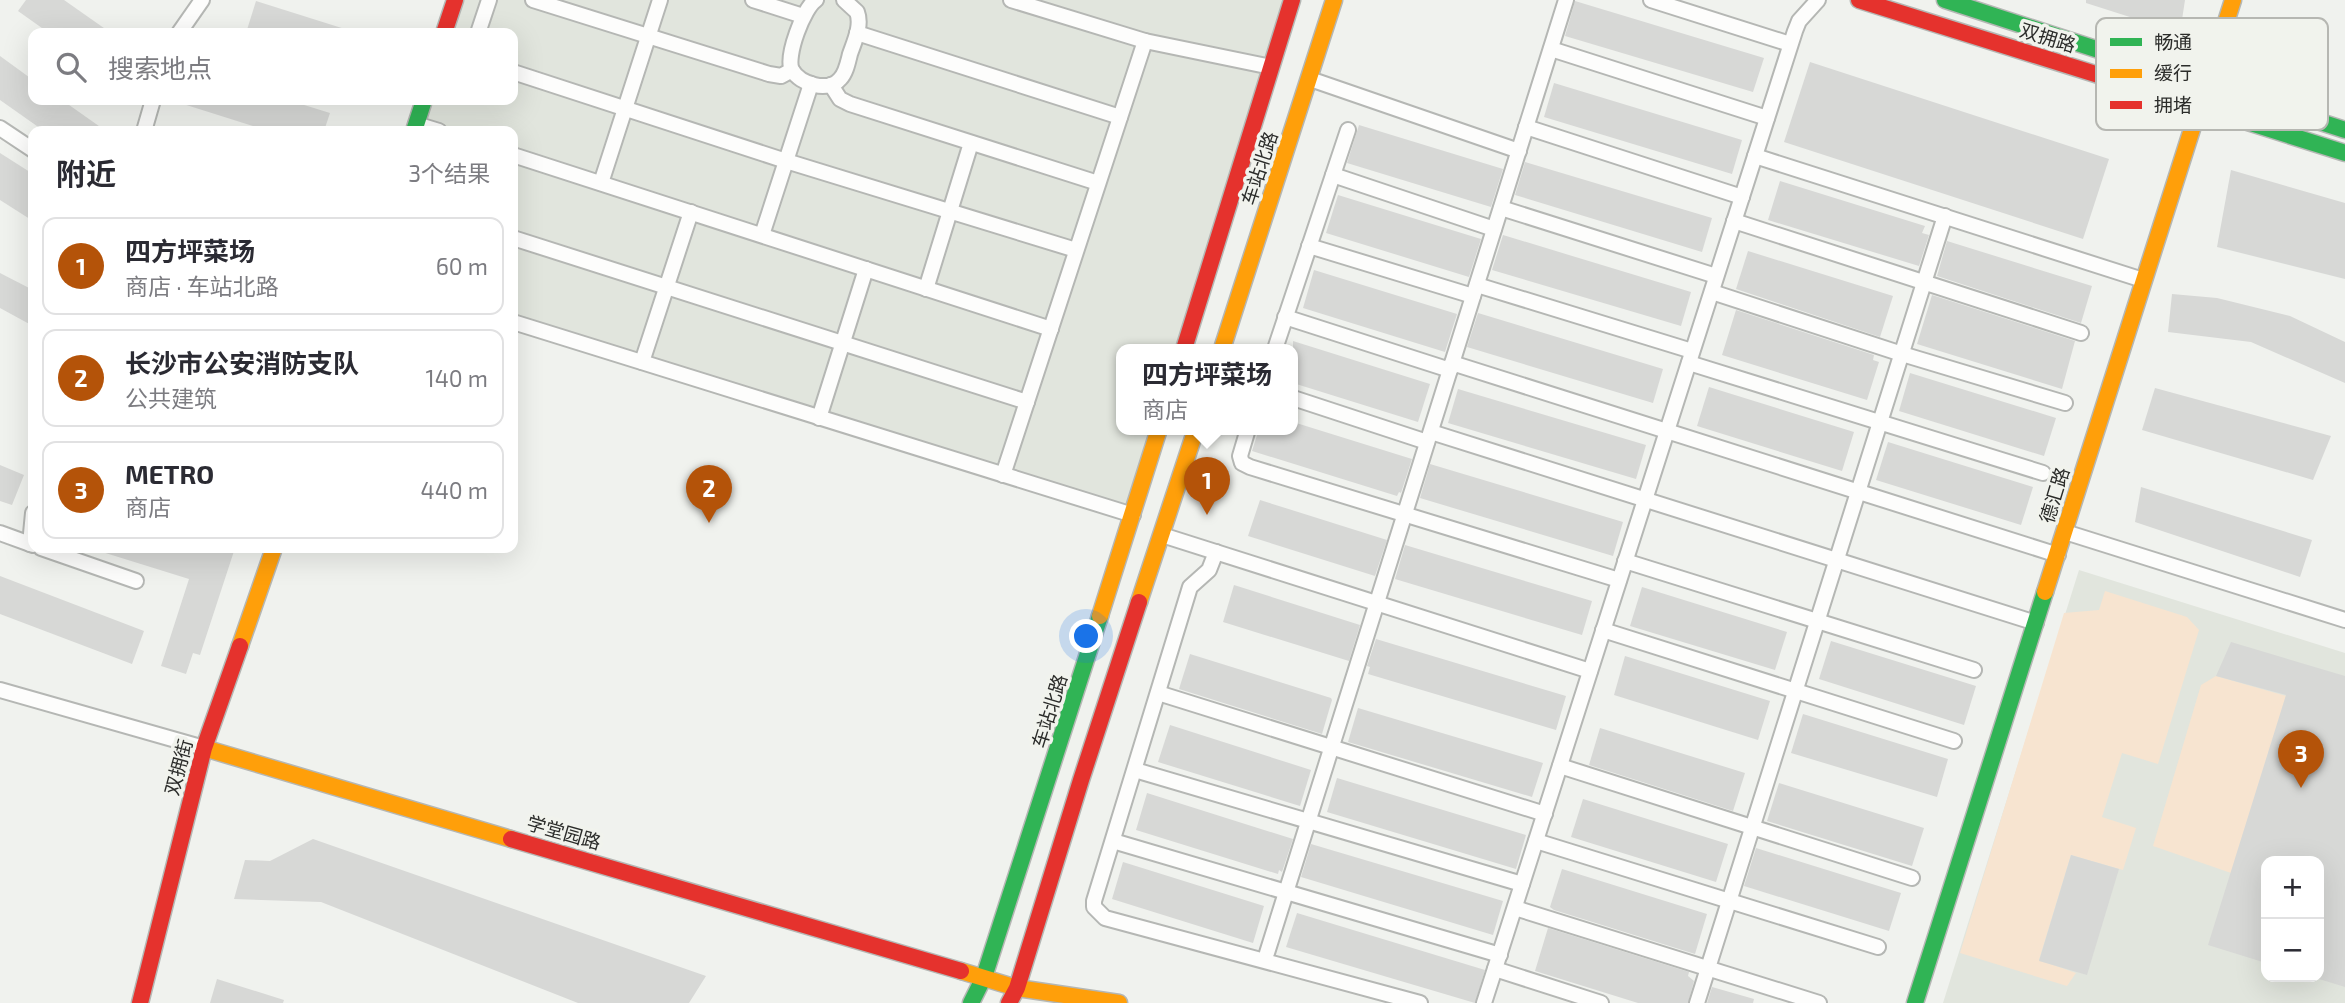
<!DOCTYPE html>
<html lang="zh">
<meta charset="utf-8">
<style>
:root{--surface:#fff;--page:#f7f7f7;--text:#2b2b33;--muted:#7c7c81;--line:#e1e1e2;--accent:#b45309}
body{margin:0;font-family:"Exo 2","Noto Sans SC",sans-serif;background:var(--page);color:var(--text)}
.controls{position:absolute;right:21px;bottom:21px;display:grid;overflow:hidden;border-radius:14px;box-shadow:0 7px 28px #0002}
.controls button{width:63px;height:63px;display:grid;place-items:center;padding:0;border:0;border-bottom:2px solid var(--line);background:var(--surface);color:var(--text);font:35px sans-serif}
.you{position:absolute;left:1087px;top:637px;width:24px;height:24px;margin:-18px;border:5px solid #fff;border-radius:50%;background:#1a73e8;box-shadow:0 0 0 10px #1a73e833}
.badge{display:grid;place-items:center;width:46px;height:46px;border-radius:50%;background:var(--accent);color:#fff;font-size:23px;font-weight:700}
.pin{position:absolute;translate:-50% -58px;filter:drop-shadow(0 2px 4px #0008)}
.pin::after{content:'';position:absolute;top:37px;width:24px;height:21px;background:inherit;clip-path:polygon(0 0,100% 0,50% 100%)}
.popup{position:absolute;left:1116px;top:344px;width:182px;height:91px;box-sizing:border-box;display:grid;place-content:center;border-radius:14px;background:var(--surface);filter:drop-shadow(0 2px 5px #0005);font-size:23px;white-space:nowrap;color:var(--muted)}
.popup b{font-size:26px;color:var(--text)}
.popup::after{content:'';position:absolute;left:50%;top:100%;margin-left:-14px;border:14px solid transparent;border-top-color:var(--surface)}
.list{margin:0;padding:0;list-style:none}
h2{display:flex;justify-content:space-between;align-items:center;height:91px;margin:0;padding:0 28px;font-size:30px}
h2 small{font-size:23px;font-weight:400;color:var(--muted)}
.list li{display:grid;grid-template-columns:46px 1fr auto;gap:21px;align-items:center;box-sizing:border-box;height:98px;margin:0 14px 14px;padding:0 14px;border:2px solid var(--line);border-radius:14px}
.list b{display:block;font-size:26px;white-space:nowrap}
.list p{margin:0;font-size:23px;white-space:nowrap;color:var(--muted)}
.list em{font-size:23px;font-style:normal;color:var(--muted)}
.icon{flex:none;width:38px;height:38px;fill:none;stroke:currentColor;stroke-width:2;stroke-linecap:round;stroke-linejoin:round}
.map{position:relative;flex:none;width:2345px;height:1003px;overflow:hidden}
.search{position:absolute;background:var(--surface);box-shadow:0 7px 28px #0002;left:28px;top:28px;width:490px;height:77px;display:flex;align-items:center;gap:18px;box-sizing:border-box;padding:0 24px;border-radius:14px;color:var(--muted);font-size:26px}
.panel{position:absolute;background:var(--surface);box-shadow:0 7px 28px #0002;left:28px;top:126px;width:490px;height:427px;border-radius:14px}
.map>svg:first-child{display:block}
</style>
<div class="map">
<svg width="2345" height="1003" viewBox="0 0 2345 1003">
<rect width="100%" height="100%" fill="#f0f2ee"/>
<g fill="#e1e5dd" fill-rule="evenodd">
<polygon points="455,0 1294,0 1185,349 1121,349 1121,429 1159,429 1133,515 513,322 513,131 414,131 424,100 513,100 513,33 444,33"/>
<path d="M2079,570L2345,653V1003H1943ZM2266,861H2319V977H2266Z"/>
</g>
<g fill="#f7e4d0">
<polygon points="2105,591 2187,617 2199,630 2158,764 2122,753 2102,817 2136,828 2123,870 2071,855 2039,960 2076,973 2067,986 1960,953 2064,613 2099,610"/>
<polygon points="2216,676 2286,696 2231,873 2153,846 2201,685"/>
</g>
<g fill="#d7d8d6">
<polygon points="26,0 64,0 111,33 49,33 18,11"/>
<polygon points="2086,0 2185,0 2180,33 2086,3"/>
<polygon points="256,1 348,30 347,33 246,33"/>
<polygon points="1575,1 1764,58 1753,92 1565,36"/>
<polygon points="0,56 33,80 33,100 62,100 106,131 44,131 0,100"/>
<polygon points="1810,62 2109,159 2083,239 1784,142"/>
<polygon points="1554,83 1742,140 1732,174 1544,117"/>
<polygon points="181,100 288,100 330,113 324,131 269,131 180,103"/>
<polygon points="1359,125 1503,169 1491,207 1347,163"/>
<polygon points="0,153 33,174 33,221 0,200"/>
<polygon points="1525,162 1712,218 1702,252 1515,195"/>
<polygon points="2231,170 2345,203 2345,279 2217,247"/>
<polygon points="1780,181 1925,226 1922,233 1929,235 1919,266 1768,220"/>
<polygon points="1338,195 1481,239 1469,277 1326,233"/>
<polygon points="1503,235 1691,292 1681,326 1492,270"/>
<polygon points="1947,241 2092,286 2081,323 1937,276"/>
<polygon points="1748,251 1893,296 1880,337 1736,289"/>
<polygon points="1314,270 1457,314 1445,352 1303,308"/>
<polygon points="0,273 33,290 33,326 0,308"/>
<polygon points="2172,294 2217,298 2290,316 2345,342 2345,383 2251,342 2168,332"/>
<polygon points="1932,295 2075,341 2062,389 1917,344"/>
<polygon points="1736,310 1874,355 1873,360 1879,362 1867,400 1722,355"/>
<polygon points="1478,313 1663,369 1653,403 1467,347"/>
<polygon points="1293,341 1430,384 1418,422 1293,383"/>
<polygon points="1910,373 2056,418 2044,456 1899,411"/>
<polygon points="1709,387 1854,432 1842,471 1697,426"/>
<polygon points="2155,388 2331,436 2313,480 2142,430"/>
<polygon points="1458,389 1646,445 1636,479 1448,423"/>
<polygon points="1293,422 1412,459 1401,493 1399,492 1397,496 1252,451 1259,429 1293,429"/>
<polygon points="1888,442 2033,487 2021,525 1876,480"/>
<polygon points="1430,464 1623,522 1613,556 1420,498"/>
<polygon points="0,465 24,475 12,505 0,501"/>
<polygon points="2141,487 2312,540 2300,577 2135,522"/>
<polygon points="1260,500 1387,540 1375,576 1248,536"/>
<polygon points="1405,545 1592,601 1582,635 1395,579"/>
<polygon points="100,548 235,548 200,655 193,653 186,674 161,666 189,579 99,551"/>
<polygon points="0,576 144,631 132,664 0,614"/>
<polygon points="1234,585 1360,625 1349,661 1223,622"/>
<polygon points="1642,587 1787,632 1775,670 1630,626"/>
<polygon points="1376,639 1566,696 1556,730 1368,674 1370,667 1367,666"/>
<polygon points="1831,641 1976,686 1964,725 1819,679"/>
<polygon points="2231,642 2345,676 2345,987 2319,979 2319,861 2266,861 2266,963 2208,945 2286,695 2216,676"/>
<polygon points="1190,654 1331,698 1332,700 1322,734 1179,689"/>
<polygon points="1625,656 1770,701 1758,740 1614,695"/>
<polygon points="1358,708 1543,763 1532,797 1348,742"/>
<polygon points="1803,714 1948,759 1937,797 1791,753"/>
<polygon points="1170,725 1311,770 1300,806 1158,762"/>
<polygon points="1600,728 1745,773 1733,811 1589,765"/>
<polygon points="1337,778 1526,835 1516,869 1327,812"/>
<polygon points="1779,783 1924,828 1912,866 1767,821"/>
<polygon points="1147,793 1293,839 1282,872 1279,870 1278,874 1136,830"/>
<polygon points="1583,799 1728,844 1716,882 1571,837"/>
<polygon points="313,839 706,976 689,1003 578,1003 321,902 234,899 245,860 270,861"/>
<polygon points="1311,844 1503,901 1493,935 1301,877"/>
<polygon points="1756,848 1901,893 1889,931 1744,886"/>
<polygon points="2071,855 2119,869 2087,975 2039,961"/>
<polygon points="1123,862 1264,906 1253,943 1112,899"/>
<polygon points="1562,869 1707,914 1695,954 1554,910 1550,907"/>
<polygon points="1297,913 1485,970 1475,1003 1286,947"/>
<polygon points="1548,928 1689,972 1688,976 1694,981 1688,1003 1638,1003 1535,971"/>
<polygon points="217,979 284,1000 283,1003 210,1003"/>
<polygon points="1712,987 1754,999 1753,1003 1707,1003"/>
</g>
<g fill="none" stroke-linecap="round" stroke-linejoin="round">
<g stroke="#b5b7b4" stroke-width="18">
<g id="street">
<polyline points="533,0 769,74 781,76 792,70"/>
<polyline points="753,0 803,16"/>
<path d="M816,0C804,7 785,57 792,70C800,84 828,93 840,79C846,73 848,62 850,54C855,40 862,25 857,12L844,0"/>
<polyline points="1011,0 1145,41 1271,67"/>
<polyline points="1651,0 1790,44"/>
<polyline points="179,33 202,0"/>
<polyline points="478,33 489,0"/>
<polyline points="857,33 1120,117"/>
<polyline points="1551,49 1767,118"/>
<polyline points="513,72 786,161 1076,250"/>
<polyline points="1310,79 1519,151"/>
<polyline points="831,85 840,99 850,104 1098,183"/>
<polyline points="416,124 439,131"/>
<polyline points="1526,127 1742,197"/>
<polyline points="0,128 33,150"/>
<polyline points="144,131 153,100"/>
<polyline points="513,155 1051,329"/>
<polyline points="1755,156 2143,280"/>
<polyline points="1333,175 1494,229"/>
<polyline points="601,183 660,0"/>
<polyline points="1501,208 1716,276"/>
<polyline points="1734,221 2081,333"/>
<polyline points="762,235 811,84"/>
<polyline points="513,238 1027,402"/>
<polyline points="1309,246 1473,296"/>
<polyline points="1477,285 1692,351"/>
<polyline points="926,289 971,143"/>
<polyline points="1712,292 1902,354 2065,403"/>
<polyline points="1285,317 1450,370"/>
<polyline points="513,322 1133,515"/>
<polyline points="1275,349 1348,130"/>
<polyline points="642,362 691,212"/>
<polyline points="1452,363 2058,555"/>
<polyline points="1689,363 2043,473"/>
<polyline points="1293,398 1427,442"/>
<polyline points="819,418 866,269"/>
<polyline points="1248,429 1240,456 1242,463 1250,467 1619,580"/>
<polyline points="1431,432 2036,623"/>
<polyline points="1003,475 1145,41"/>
<polyline points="2065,532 2345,620"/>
<polyline points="0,533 33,545"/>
<polyline points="1162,535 1590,671"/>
<polyline points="30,544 33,513"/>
<polyline points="41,548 136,581"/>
<polyline points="1216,552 1209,570 1190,587 1094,901 1094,907 1105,918 1420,1003"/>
<polyline points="1625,561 1974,670"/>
<polyline points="1603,630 1954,741"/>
<polyline points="0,690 204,748"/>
<polyline points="1158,693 1545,814"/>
<polyline points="1560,766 1912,878"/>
<polyline points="1135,770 1522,884"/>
<polyline points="1113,841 1500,955"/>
<polyline points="1536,841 1878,947"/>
<polyline points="1515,908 1819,1003"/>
<polyline points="1267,953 1566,0"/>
<polyline points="1495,969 1601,1003"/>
<polyline points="1484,1003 1795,31 1799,21 1818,0"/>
<polyline points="1697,1003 1945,216"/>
</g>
</g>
<g stroke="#b5b7b4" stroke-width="19">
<g id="fast">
<polyline points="1945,0 2345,130"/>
<polyline points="2175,99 2345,153"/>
<polyline points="414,131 424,100"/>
<polyline points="971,1003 984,977 1100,616"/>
<polyline points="1915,1003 2045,592"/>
</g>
</g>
<g stroke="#b5b7b4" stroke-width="19">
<g id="slow">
<polyline points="1222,349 1334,0"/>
<polyline points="2045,592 2233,0"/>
<polyline points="1139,602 1196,429"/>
<polyline points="1100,616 1159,429"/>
<polyline points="240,646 274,548"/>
<polyline points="204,748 511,839"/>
<polyline points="961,971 1017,988 1119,1003"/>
</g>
</g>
<g stroke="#b5b7b4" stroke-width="19">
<g id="jam">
<polyline points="1859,0 2175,99"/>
<polyline points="444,33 455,0"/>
<polyline points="1184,349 1292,0"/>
<polyline points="511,839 961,971"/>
<polyline points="140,1003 204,748 240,646"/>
<polyline points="1009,1003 1017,988 1081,780 1139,602"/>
</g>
</g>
<use href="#street" stroke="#fdfdfc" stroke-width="14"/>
<use href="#fast" stroke="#30b455" stroke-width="16"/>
<use href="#slow" stroke="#ff9f0a" stroke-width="16"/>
<use href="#jam" stroke="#e5322d" stroke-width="16"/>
</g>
<g text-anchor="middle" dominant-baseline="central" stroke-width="7" stroke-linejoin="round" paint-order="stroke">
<g font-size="19" fill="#2b2c2a" stroke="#f1f3ed">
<text transform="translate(2048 37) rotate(17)">双拥路</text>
<text transform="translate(1259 168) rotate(-72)">车站北路</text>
<text transform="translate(2054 495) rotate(-73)">德汇路</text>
<text transform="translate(1049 711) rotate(-73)">车站北路</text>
<text transform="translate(178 767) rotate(-75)">双拥街</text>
<text transform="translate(564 832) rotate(16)">学堂园路</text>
</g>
</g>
<rect x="2096" y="18" width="232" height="112" rx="10" fill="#f1f3ed" stroke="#b6b7b2" stroke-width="2"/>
<rect x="2110" y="38" width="32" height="8" fill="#30b455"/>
<rect x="2110" y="69" width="32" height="9" fill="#ff9f0a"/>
<rect x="2110" y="101" width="32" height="8" fill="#e5322d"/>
<g font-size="19" fill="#2b2c2a">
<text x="2154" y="49">畅通</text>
<text x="2154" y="80">缓行</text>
<text x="2154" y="112">拥堵</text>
</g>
</svg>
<div class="controls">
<button>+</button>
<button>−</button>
</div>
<div class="you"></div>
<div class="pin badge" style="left:1207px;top:515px">1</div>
<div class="popup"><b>四方坪菜场</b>商店</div>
<div class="pin badge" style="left:709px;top:523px">2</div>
<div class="pin badge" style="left:2301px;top:788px">3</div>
<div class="search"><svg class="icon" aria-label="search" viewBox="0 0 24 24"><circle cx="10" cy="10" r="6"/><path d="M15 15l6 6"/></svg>搜索地点</div>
<section class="panel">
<h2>附近<small>3个结果</small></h2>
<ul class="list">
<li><span class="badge">1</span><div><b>四方坪菜场</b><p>商店 · 车站北路</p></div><em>60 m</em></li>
<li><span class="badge">2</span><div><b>长沙市公安消防支队</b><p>公共建筑</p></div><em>140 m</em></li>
<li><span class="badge">3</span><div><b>METRO</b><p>商店</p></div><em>440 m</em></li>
</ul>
</section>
</div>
